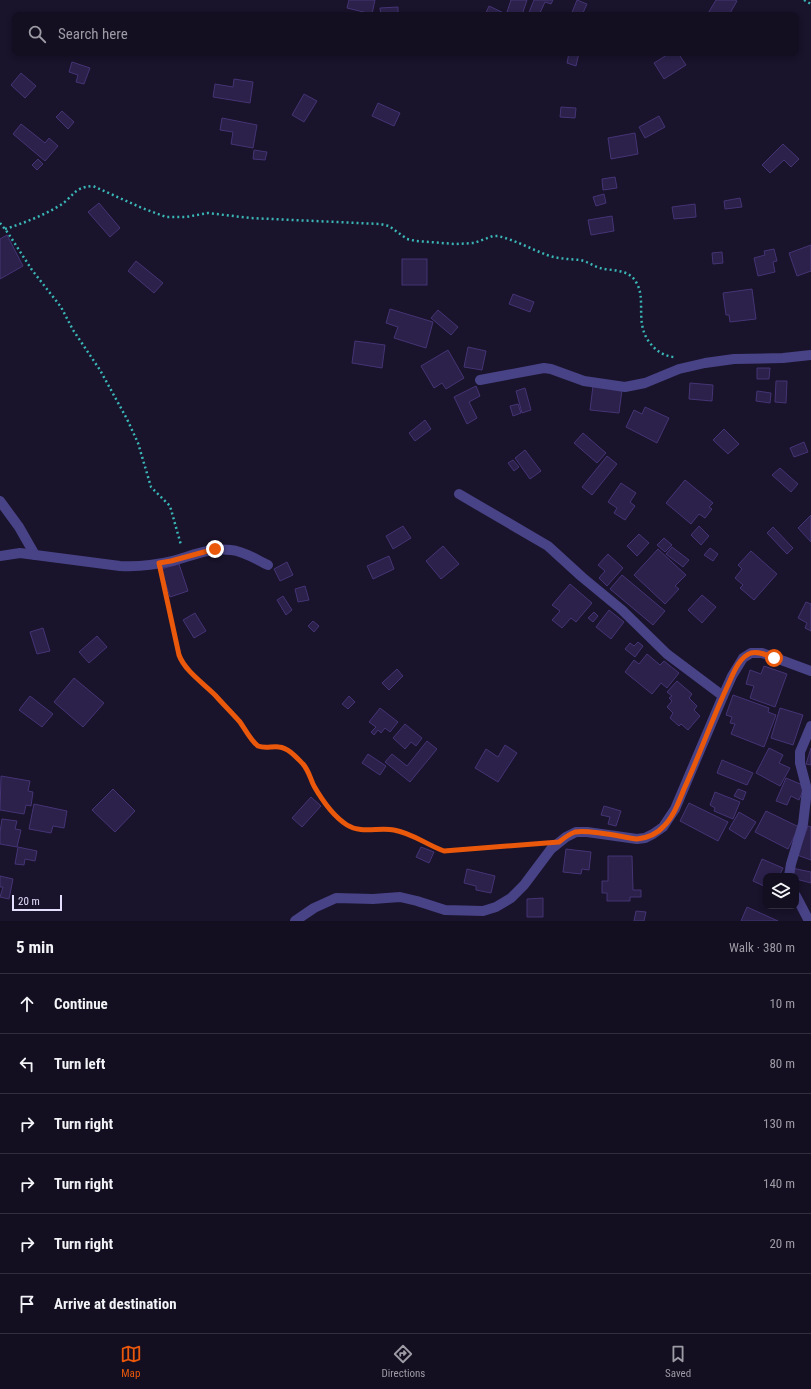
<!DOCTYPE html>
<meta charset="utf-8">
<style>
:root{--surface:#130e20;--page:#1c1729;--text:#f1f3f6;--muted:#9d9ca5;--line:#322e3e;--accent:#ea580c}
body{margin:0;font-family:"Roboto Condensed",sans-serif;background:var(--page);color:var(--text)}
.controls{position:absolute;right:12px;bottom:12px;display:grid;overflow:hidden;border-radius:8px;box-shadow:0 2px 6px #0003}
.controls button{width:36px;height:36px;display:grid;place-items:center;padding:0;border:0;border-bottom:1px solid var(--line);background:var(--surface);color:var(--text);font:20px sans-serif}
.scale{position:absolute;left:12px;bottom:10px;width:50px;box-sizing:border-box;padding-left:4px;border:2px solid #e4dffd;border-top:0;font-size:11px;line-height:14px;white-space:nowrap;color:#e4dffd;-webkit-text-stroke:3px #19132b;paint-order:stroke}
.stop{position:absolute;width:12px;height:12px;margin:-9px;border:3px solid #ea580c;border-radius:50%;background:#fff}
.stop.end{background:#ea580c;border-color:#fff;box-shadow:0 1px 4px #0008}
.list{margin:0;padding:0;list-style:none}
h2{display:flex;justify-content:space-between;align-items:center;height:52px;margin:0;padding:0 16px;font-size:17px}
h2 small{font-size:13px;font-weight:400;color:var(--muted)}
.list li{display:grid;grid-template-columns:26px 1fr auto;gap:12px;align-items:center;box-sizing:border-box;height:60px;padding:0 16px;border-top:1px solid var(--line)}
.list b{display:block;font-size:15px;white-space:nowrap}
.list em{font-size:13px;font-style:normal;color:var(--muted)}
.icon{flex:none;width:22px;height:22px;fill:none;stroke:currentColor;stroke-width:2;stroke-linecap:round;stroke-linejoin:round}
.map{position:relative;flex:none;width:811px;height:921px;overflow:hidden}
.search{position:absolute;background:var(--surface);box-shadow:0 2px 6px #0003;left:12px;right:12px;top:12px;height:44px;display:flex;align-items:center;gap:10px;box-sizing:border-box;padding:0 14px;border-radius:8px;color:var(--muted);font-size:15px}
.sheet{height:412px;background:var(--surface)}
nav{display:flex;justify-content:space-around;align-items:center;box-sizing:border-box;height:56px;border-top:1px solid var(--line);background:var(--surface);font-size:11px;color:var(--muted)}
nav a{display:grid;justify-items:center;gap:2px}
nav .on{color:var(--accent)}
.map>svg:first-child{display:block}
</style>
<div class="map">
<svg width="811" height="921" viewBox="0 0 811 921">
<rect width="100%" height="100%" fill="#19132b"/>
<g fill="#2b214b" stroke="#453475">
<polygon points="349,0 375,0 372,14 347,8"/>
<polygon points="511,0 527,0 522,15 516,15 507,12"/>
<polygon points="534,0 553,0 551,4 545,2 539,15 528,15"/>
<polygon points="577,0 587,4 582,15 571,15"/>
<polygon points="716,0 735,0 737,1 729,15 707,15"/>
<polygon points="489,6 508,15 485,15"/>
<polygon points="398,7 398,15 381,15 380,8"/>
<polygon points="569,53 579,53 576,66 567,63"/>
<polygon points="670,53 678,53 686,65 664,79 654,63"/>
<polygon points="72,62 90,68 84,84 76,82 78,75 69,72"/>
<polygon points="21,73 36,86 25,98 11,85"/>
<polygon points="234,79 253,82 250,103 213,97 215,84 233,87"/>
<polygon points="304,94 317,101 304,122 292,115"/>
<polygon points="378,103 400,113 394,126 372,116"/>
<polygon points="561,107 576,108 575,118 560,117"/>
<polygon points="62,111 74,122 68,129 56,117"/>
<polygon points="659,116 665,127 645,138 639,127"/>
<polygon points="222,118 257,125 253,148 231,144 233,132 220,130"/>
<polygon points="21,124 45,143 49,138 58,146 45,161 13,134"/>
<polygon points="635,133 638,154 611,159 608,138"/>
<polygon points="783,144 799,159 791,167 784,160 770,173 762,165"/>
<polygon points="254,150 267,152 265,160 253,159"/>
<polygon points="38,159 43,164 37,170 32,165"/>
<polygon points="615,177 617,188 603,190 602,179"/>
<polygon points="604,194 606,203 596,206 593,197"/>
<polygon points="740,198 742,207 725,209 724,201"/>
<polygon points="99,203 120,228 110,237 88,212"/>
<polygon points="695,204 696,217 674,219 672,207"/>
<polygon points="612,216 614,231 591,235 588,220"/>
<polygon points="7,235 23,266 0,279 0,239"/>
<polygon points="811,245 811,271 797,276 789,253"/>
<polygon points="774,249 777,261 773,262 775,272 758,276 754,258 765,255 764,251"/>
<polygon points="722,252 723,263 713,264 712,253"/>
<rect x="402" y="259" width="25" height="26"/>
<polygon points="136,261 163,283 154,293 128,271"/>
<polygon points="752,289 756,319 730,322 729,315 726,315 723,293"/>
<polygon points="513,294 534,302 530,312 509,304"/>
<polygon points="390,309 433,322 426,348 394,338 398,327 386,323"/>
<polygon points="438,310 458,327 451,335 431,318"/>
<polygon points="355,341 385,345 382,368 352,363"/>
<polygon points="468,347 486,351 482,370 464,367"/>
<polygon points="448,350 464,378 446,389 442,383 434,388 421,366"/>
<polygon points="757,368 770,368 769,379 757,379"/>
<polygon points="776,381 787,381 786,403 775,402"/>
<polygon points="690,383 713,385 712,401 689,399"/>
<polygon points="476,386 480,396 469,402 477,418 467,424 454,397"/>
<polygon points="593,386 622,390 619,413 590,410"/>
<polygon points="525,388 531,410 522,413 516,391"/>
<polygon points="757,391 771,393 770,403 756,401"/>
<polygon points="518,404 521,413 513,416 510,406"/>
<polygon points="645,407 669,418 657,443 626,427 634,410 642,414"/>
<polygon points="425,420 431,429 415,441 409,433"/>
<polygon points="724,429 739,444 728,454 713,440"/>
<polygon points="583,433 606,453 597,463 574,443"/>
<polygon points="804,442 808,452 794,457 790,448"/>
<polygon points="525,450 541,471 530,479 515,458"/>
<polygon points="607,456 617,464 592,495 582,487"/>
<polygon points="513,460 519,467 514,471 508,463"/>
<polygon points="780,468 798,484 791,492 772,475"/>
<polygon points="685,480 713,503 709,507 712,509 705,518 699,514 691,524 666,503"/>
<polygon points="621,483 636,493 630,502 635,506 625,520 614,513 617,508 608,502"/>
<polygon points="811,515 811,542 798,528"/>
<polygon points="403,526 411,538 393,549 386,536"/>
<polygon points="699,526 709,536 701,545 691,535"/>
<polygon points="773,527 793,548 787,554 767,533"/>
<polygon points="639,534 649,543 637,556 627,546"/>
<polygon points="664,538 672,545 665,552 657,545"/>
<polygon points="443,546 459,564 441,579 426,561"/>
<polygon points="672,547 689,560 683,567 666,554"/>
<polygon points="710,548 718,554 713,561 704,555"/>
<polygon points="658,549 686,575 675,586 679,589 665,604 634,575"/>
<polygon points="751,551 777,574 754,600 740,588 743,585 735,578 742,569 738,565"/>
<polygon points="608,554 623,568 607,586 599,578 605,571 598,565"/>
<polygon points="389,556 394,569 373,579 367,566"/>
<polygon points="287,562 293,575 280,581 274,569"/>
<polygon points="179,564 188,591 170,597 161,569"/>
<polygon points="622,575 665,611 653,625 610,589"/>
<polygon points="570,584 592,603 576,622 571,618 562,628 552,620 560,611 552,605"/>
<polygon points="305,586 309,600 298,602 295,589"/>
<polygon points="702,595 716,607 702,623 688,610"/>
<polygon points="283,596 292,610 286,615 277,600"/>
<polygon points="806,602 811,604 811,631 805,628 807,623 798,618"/>
<polygon points="609,610 624,622 611,639 596,627"/>
<polygon points="594,612 598,616 593,622 588,618"/>
<polygon points="195,613 206,631 194,638 183,620"/>
<polygon points="313,621 319,626 314,632 308,626"/>
<polygon points="43,628 50,651 37,654 30,632"/>
<polygon points="97,636 107,647 89,663 79,652"/>
<polygon points="638,642 643,646 635,657 625,649 630,643 634,646"/>
<polygon points="647,654 660,665 664,661 679,673 667,688 661,683 652,694 625,672 634,660 639,664"/>
<polygon points="764,666 787,674 775,707 750,698 754,686 746,684 750,670 761,674"/>
<polygon points="397,669 403,676 389,690 382,683"/>
<polygon points="74,678 104,703 83,727 54,702"/>
<polygon points="677,681 692,694 689,698 697,706 694,710 700,716 688,730 681,724 679,726 670,718 673,713 667,707 672,701 669,698 672,696 667,692"/>
<polygon points="733,695 769,708 768,712 776,715 764,747 731,734 735,724 730,723 732,717 726,715"/>
<polygon points="30,696 53,714 42,727 19,710"/>
<polygon points="349,696 355,702 348,709 342,704"/>
<polygon points="380,708 398,722 390,732 385,728 381,733 378,730 374,735 371,732 376,727 369,722"/>
<polygon points="780,708 803,715 793,745 771,738"/>
<polygon points="405,724 422,738 416,746 411,742 405,749 393,738"/>
<polygon points="427,741 437,749 410,782 385,762 392,754 407,766"/>
<polygon points="505,745 517,753 498,782 475,768 486,749 498,757"/>
<polygon points="769,748 783,755 779,763 790,768 780,786 756,773"/>
<polygon points="811,748 811,765 806,764"/>
<polygon points="368,754 386,766 380,775 362,763"/>
<polygon points="722,760 753,773 747,785 717,773"/>
<polygon points="1,776 30,781 28,791 33,792 31,806 26,805 24,814 0,810"/>
<polygon points="786,778 805,786 799,800 791,796 787,805 776,801"/>
<polygon points="113,789 135,811 115,832 92,810"/>
<polygon points="738,789 746,792 743,800 734,796"/>
<polygon points="715,792 740,802 733,819 714,811 715,808 710,805"/>
<polygon points="311,797 321,806 302,827 292,818"/>
<polygon points="689,803 728,822 718,841 680,821"/>
<polygon points="34,804 67,811 64,828 53,826 51,833 29,829"/>
<polygon points="604,806 621,811 616,826 608,824 610,817 601,815"/>
<polygon points="766,811 799,827 788,849 755,832"/>
<polygon points="739,812 756,822 745,839 729,829"/>
<polygon points="2,819 17,821 15,829 21,830 17,847 0,844 0,832"/>
<polygon points="808,826 811,827 811,860 797,855"/>
<polygon points="18,847 37,851 35,861 25,859 24,865 15,864"/>
<polygon points="421,847 434,852 429,863 416,857"/>
<polygon points="566,849 591,852 589,870 582,869 581,874 563,872"/>
<polygon points="608,856 632,856 633,890 641,890 641,897 630,897 630,901 607,901 607,893 602,893 602,881 608,881"/>
<polygon points="762,859 783,868 779,876 766,876 766,887 753,881"/>
<polygon points="792,868 811,872 811,883 796,879 796,876 790,876"/>
<polygon points="467,869 495,876 491,893 476,890 476,886 464,883"/>
<polygon points="0,876 13,879 9,899 0,897 3,887 0,887"/>
<polygon points="543,898 543,917 527,917 527,899"/>
<polygon points="747,907 778,921 741,921"/>
<polygon points="636,911 646,912 644,921 634,921"/>
</g>
<g fill="none" stroke-linecap="round" stroke-linejoin="round">
<g stroke="#3ab6b6" stroke-width="2.5" stroke-dasharray="2 3" stroke-linecap="butt">
<polyline points="804,0 811,4"/>
<polyline points="0,223 8,233 32,270 61,307 73,330 100,370 127,419 138,443 151,487 170,506 181,545"/>
<path d="M5,229C24,223 42,216 59,206C74,197 73,187 93,186L142,208L166,217H186L208,213L250,218L380,224L389,226L407,239L416,241L455,244L474,243L493,236H498C515,240 531,249 547,255C558,259 569,259 580,260C587,261 593,266 600,268C612,271 629,269 636,282C647,299 634,323 650,343C656,351 664,356 674,357"/>
<path d="M161,575L179,655C186,671 203,683 215,695C223,704 232,713 240,722C245,729 251,741 258,746C265,749 272,746 279,747C289,748 297,758 303,764C309,771 310,778 314,786C322,800 333,816 347,825C361,834 379,827 394,830C412,833 427,845 444,851L538,844"/>
</g>
<g stroke="#484286" stroke-width="10">
<polyline points="480,380 544,368 551,369 584,381 625,387 645,383 679,369 705,363 734,359 783,358 811,355"/>
<polyline points="459,494 548,546 582,577 622,610 667,654 723,696"/>
<polyline points="0,501 19,527 35,555"/>
<path d="M0,556L20,553L120,566C137,567 155,565 172,561C192,556 210,547 231,550C244,551 257,560 268,565"/>
<polyline points="789,876 791,864 803,824 807,790 800,763 800,752 811,726"/>
<polyline points="796,896 809,921"/>
<polyline points="295,921 314,908 336,898 373,899 400,897 417,901 445,910 483,911 496,907 511,898 524,885 551,849 566,837 576,832 587,832 637,839 645,838 653,834 663,827 675,809 723,696 732,676 743,658 751,653 762,653 811,671"/>
</g>
</g>
<g fill="none" stroke-linecap="round" stroke-linejoin="round">
<path stroke="#ea580c" stroke-width="5" d="M215,549L171,561L159,563L179,655C185,671 203,683 215,695C223,704 232,713 240,722C245,729 251,741 258,746C265,749 272,746 279,747C289,748 297,758 303,764C309,771 310,778 314,786C322,800 333,816 347,825C361,834 379,827 394,830C412,833 427,845 444,851L559,842C564,838 569,834 575,832C589,829 622,837 637,839C647,838 657,834 664,826C674,816 679,801 684,789C700,754 712,719 728,685C733,674 739,657 751,653C759,651 767,655 774,658"/>
</g>
</svg>
<div class="controls">
<button><svg class="icon" aria-label="layers" viewBox="0 0 24 24"><path d="M12 4l9 5-9 5-9-5zM3 14l9 5 9-5"/></svg></button>
</div>
<div class="scale">20 m</div>
<div class="stop" style="left:774px;top:658px"></div>
<div class="stop end" style="left:215px;top:549px"></div>
<div class="search"><svg class="icon" aria-label="search" viewBox="0 0 24 24"><circle cx="10" cy="10" r="6"/><path d="M15 15l6 6"/></svg>Search here</div>
</div>
<section class="sheet">
<h2>5 min<small>Walk · 380 m</small></h2>
<ul class="list">
<li><svg class="icon" aria-label="ahead" viewBox="0 0 24 24"><path d="M12 20V5M6 11l6-6 6 6"/></svg><div><b>Continue</b></div><em>10 m</em></li>
<li><svg class="icon" aria-label="left" viewBox="0 0 24 24"><path d="M17 20v-9H6M10 6l-5 5 5 5"/></svg><div><b>Turn left</b></div><em>80 m</em></li>
<li><svg class="icon" aria-label="right" viewBox="0 0 24 24"><path d="M7 20v-9h11M14 6l5 5-5 5"/></svg><div><b>Turn right</b></div><em>130 m</em></li>
<li><svg class="icon" aria-label="right" viewBox="0 0 24 24"><path d="M7 20v-9h11M14 6l5 5-5 5"/></svg><div><b>Turn right</b></div><em>140 m</em></li>
<li><svg class="icon" aria-label="right" viewBox="0 0 24 24"><path d="M7 20v-9h11M14 6l5 5-5 5"/></svg><div><b>Turn right</b></div><em>20 m</em></li>
<li><svg class="icon" aria-label="arrive" viewBox="0 0 24 24"><path d="M6 21V4h12l-3 4 3 4H6"/></svg><div><b>Arrive at destination</b></div></li>
</ul>
</section>
<nav>
<a class="on"><svg class="icon" aria-label="map" viewBox="0 0 24 24"><path d="M3 6l6-2 6 2 6-2v14l-6 2-6-2-6 2zM9 4v14M15 6v14"/></svg>Map</a>
<a><svg class="icon" aria-label="directions" viewBox="0 0 24 24"><path d="M12 3l9 9-9 9-9-9zM9 14v-3h6M13 9l2 2-2 2"/></svg>Directions</a>
<a><svg class="icon" aria-label="saved" viewBox="0 0 24 24"><path d="M7 4h10v16l-5-4-5 4z"/></svg>Saved</a>
</nav>
